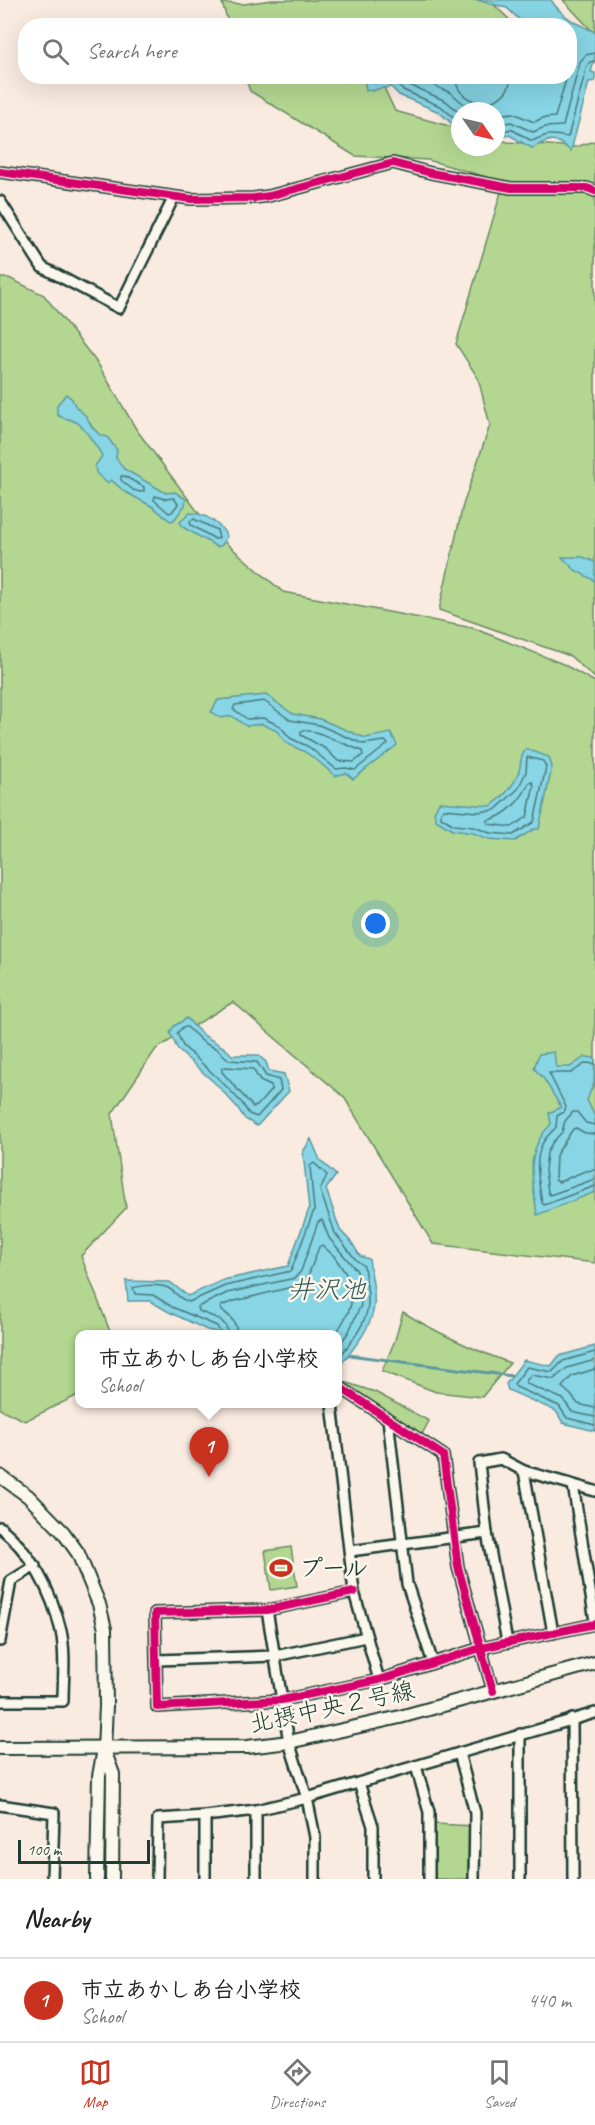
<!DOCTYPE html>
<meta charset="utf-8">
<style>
:root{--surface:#fff;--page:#f2f2f2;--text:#222;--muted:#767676;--line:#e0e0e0;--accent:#c8321e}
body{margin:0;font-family:Caveat,"Klee One",sans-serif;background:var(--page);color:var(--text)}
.compass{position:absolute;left:451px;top:102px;width:54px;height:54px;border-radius:50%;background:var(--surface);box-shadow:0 6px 24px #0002;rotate:124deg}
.scale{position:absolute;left:18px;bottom:15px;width:132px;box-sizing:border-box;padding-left:6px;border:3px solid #1f3d34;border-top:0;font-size:16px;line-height:21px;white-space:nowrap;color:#1f3d34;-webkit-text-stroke:4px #fbf7ec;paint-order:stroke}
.you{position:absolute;left:376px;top:924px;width:21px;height:21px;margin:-15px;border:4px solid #fff;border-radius:50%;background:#1a73e8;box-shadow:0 0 0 9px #1a73e833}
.badge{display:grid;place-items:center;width:39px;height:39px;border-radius:50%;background:var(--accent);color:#fff;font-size:20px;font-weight:700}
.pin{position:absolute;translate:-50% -50px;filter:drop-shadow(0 2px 3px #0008)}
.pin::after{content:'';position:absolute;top:32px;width:21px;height:18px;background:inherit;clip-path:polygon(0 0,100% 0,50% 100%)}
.popup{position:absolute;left:75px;top:1330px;width:267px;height:78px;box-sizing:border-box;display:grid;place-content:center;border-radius:12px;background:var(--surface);filter:drop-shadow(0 2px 4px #0005);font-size:20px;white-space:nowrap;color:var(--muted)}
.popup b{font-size:22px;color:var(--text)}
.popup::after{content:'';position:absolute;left:50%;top:100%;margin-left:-12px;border:12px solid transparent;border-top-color:var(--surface)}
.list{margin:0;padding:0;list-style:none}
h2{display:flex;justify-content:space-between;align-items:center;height:78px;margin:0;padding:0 24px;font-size:26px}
h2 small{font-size:20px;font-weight:400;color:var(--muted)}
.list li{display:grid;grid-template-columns:39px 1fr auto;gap:18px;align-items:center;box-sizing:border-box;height:84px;padding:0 24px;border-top:2px solid var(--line)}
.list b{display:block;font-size:22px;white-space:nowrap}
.list p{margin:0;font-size:20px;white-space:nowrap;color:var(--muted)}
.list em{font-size:20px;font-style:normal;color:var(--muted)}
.icon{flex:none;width:33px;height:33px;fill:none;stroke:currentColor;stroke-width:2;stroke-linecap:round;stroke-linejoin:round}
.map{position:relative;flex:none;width:595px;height:1879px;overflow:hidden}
.search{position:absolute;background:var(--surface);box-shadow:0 6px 24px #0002;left:18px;right:18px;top:18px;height:66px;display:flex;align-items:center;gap:15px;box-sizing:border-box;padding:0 21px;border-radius:24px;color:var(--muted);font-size:22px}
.sheet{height:162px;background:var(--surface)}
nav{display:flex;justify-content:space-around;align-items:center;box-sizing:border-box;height:84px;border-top:2px solid var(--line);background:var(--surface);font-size:16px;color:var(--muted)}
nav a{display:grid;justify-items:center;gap:3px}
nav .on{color:var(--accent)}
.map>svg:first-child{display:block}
</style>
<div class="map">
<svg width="595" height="1879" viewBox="0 0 595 1879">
<rect width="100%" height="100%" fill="#faebe1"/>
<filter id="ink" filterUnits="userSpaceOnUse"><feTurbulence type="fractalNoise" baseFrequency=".0167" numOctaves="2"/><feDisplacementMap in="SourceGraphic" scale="12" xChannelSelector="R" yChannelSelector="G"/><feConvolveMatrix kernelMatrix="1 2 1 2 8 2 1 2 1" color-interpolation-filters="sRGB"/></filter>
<g filter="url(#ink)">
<g fill="#b3d791" stroke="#698a62" stroke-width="1.5">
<polygon points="272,0 489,0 515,25 229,25 222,3 244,4"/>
<polygon points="563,0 595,0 595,35 592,31"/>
<polygon points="245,77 379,77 395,111 460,129 460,147 496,147 496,139 508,142 575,147 595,141 595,678 570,656 439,610 463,505 490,425 478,378 456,344 504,182 428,160 355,156 250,91"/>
<polygon points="0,278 9,278 44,295 98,364 136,429 213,532 283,592 473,628 563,664 595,682 595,1263 433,1244 344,1097 233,1002 156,1049 112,1114 126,1208 81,1256 111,1334 80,1334 80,1394 25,1421 0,1409"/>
<path d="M403,1312C437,1333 472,1349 510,1363L482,1397L436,1392L382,1371L395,1340Z"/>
<polygon points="338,1380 375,1392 429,1421 421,1436"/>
<polygon points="291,1547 297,1586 271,1590 265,1551"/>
<polygon points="434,1824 475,1826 474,1879 433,1879"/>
</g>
<g fill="#87d5e5" stroke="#5d989e" stroke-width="1.5">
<path d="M477,0H551C562,17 577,24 595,32V58L591,72L595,73V81L589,82L571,151C553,136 552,138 532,148L509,135L496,139V111H460V131L439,112L399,95L391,87L377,89L373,91L366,90L364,77L467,76L480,80L516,76H570V26L525,25L507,8Z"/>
<path d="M66,394L72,399L76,407L86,416L92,427L100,435L107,437L117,450L116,458L124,469L166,493L175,492L186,499L185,505L174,520L170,521L153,507L125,492L111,480L107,483L96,473L95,466L102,456C100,451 83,427 79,424C73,419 64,419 57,415V405Z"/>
<path d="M190,513C206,513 220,524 227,536L222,545L217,547L181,526L180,522Z"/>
<polygon points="562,557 583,557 595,562 595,581 575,570"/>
<polygon points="266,695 293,714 320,719 365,738 391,733 397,745 353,779 346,773 335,776 318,761 305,752 286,743 277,731 262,724 246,726 232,716 221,718 211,712 218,700"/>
<path d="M526,749L549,757L552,767L539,829H534L515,841L489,839L473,833L452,830L436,820L434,812L439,802L491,806C503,797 515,786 519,771C522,762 519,757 526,749Z"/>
<path d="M187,1018C193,1025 199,1033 208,1038C220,1045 222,1045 232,1055H258L266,1062L269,1071L284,1074L289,1091L257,1126L245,1119L237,1107L217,1085L178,1050L170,1033L174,1026Z"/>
<path d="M554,1052L556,1067H570L585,1057L595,1058L594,1083L587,1100L595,1117V1192L537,1215C533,1180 523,1152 551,1124L549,1113L561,1107L544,1079L534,1068L539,1054Z"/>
<path d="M311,1139L320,1160L336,1175L326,1189L340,1230L352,1243L360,1256L369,1259C371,1274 376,1293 374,1307C370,1331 352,1350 338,1368V1334H225L207,1330L169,1312L150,1301H128L126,1281L170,1282L188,1296L223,1280L288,1266L309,1209L303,1152Z"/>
<polygon points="595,1346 595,1431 563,1423 556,1411 508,1390 506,1384 524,1360 551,1366 559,1356"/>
</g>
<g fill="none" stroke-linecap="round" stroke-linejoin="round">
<g stroke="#497a7b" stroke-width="1.5">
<polyline points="370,76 373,83 393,82 403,90 442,107 460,123"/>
<polyline points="399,76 407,84 446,101 460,113"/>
<polyline points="412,76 451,93 472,111"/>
<path d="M455,76C457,111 510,111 511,76"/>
<polyline points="496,115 513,113 534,122 543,118 555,117 567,76"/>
<polyline points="496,125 511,122 533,132 545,127 563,126 580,62 586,55 595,53"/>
<path d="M496,133L511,129L532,141C551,133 549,134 568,137L583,81C586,75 584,67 590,62L595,61"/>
<polygon points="121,476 124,476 144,487 144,491 140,492 133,490 121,480"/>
<polygon points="155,496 165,499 174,498 178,504 172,512 169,513 154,500"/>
<polygon points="194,519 217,530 219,538 215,539 191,525 190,521"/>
<polygon points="264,701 290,720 319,725 363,744 385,741 388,744 355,770 346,768 336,769 309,747 290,738 280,726 263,718 247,719 233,709 235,705"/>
<polygon points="304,730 316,732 362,751 363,755 354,762 338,761 326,749 301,735 301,731"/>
<polygon points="527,757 543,761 546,767 534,822 513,835 490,833 474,827 454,825 441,817 441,812 444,809 477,812 495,810 518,789 526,772"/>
<path d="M532,782L534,785L527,817L512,827L488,824V820C506,817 522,799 529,783Z"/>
<polygon points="183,1027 187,1027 204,1043 217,1049 229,1060 257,1062 266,1076 279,1080 281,1090 257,1117 249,1114 242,1103 221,1081 183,1046 177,1033"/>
<path d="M595,1064L586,1063L571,1073H549L566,1107L564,1112L557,1116L556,1127C553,1131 549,1134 546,1138C532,1155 539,1183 542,1203L544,1205L595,1186"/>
<polygon points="226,1067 253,1069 260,1081 271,1086 272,1089 257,1106 253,1107 222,1072 222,1068"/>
<polyline points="595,1125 586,1123 577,1112 573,1112 565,1121 562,1132 552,1143 547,1153 545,1170 548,1192 550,1195 595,1179"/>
<polyline points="595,1134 585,1133 576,1128 573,1129 556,1155 555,1180 559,1182 585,1171 595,1170"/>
<path d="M221,1334L217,1326L172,1307L153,1295L135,1294L133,1288C142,1285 159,1284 168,1288C176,1292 180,1300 189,1302L225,1286L291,1271L314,1210L310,1166L314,1163L327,1175L320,1190L335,1233L356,1260L364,1266C365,1278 369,1292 368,1304C367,1324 350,1343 338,1359"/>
<path d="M228,1334C227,1318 211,1317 199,1311L198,1307L227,1293L295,1278L301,1271L318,1222L322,1220L329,1238L357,1271L361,1305L348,1333L338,1346"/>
<path d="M237,1334C237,1323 231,1316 221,1310V1306L231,1302L300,1285L308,1276L319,1247L322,1245L334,1256L348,1277L351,1304L348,1313L336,1334"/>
<polyline points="595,1352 563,1361 552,1372 527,1367 514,1384 516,1387 559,1406 567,1418 595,1425"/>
<polyline points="595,1360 567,1368 554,1379 531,1375 526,1381 527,1384 563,1399 572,1412 595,1417"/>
<polyline points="595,1369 572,1376 562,1387 571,1395 578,1404 595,1408"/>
</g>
<polyline stroke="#5d989e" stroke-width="3" points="349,1355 512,1376"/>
<g stroke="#1f3d34" stroke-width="14">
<g id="minor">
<polyline points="0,172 191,199 254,198 269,196 393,163 431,173 511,188 587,188 595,191"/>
<polyline points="0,201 42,267 119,308 174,197"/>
<polyline points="338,1386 443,1455 458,1567 493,1691"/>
<polyline points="332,1404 354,1592 379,1680"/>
<polyline points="388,1419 407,1584 433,1663"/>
<polyline points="524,1471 553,1633"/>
<polyline points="573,1485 595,1621"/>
<path d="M0,1527C31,1552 52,1592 61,1631C66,1653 63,1679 63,1701H0"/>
<polyline points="350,1551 487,1533"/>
<polyline points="354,1592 267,1610 155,1613 157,1707 282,1700 379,1680 481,1648 595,1624"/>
<polyline points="267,1610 289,1742 307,1798 315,1837 315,1879"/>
<polyline points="0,1641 11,1581 35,1566"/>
<polyline points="507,1642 487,1533 479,1463 501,1459 524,1471 595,1491"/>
<polyline points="157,1660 275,1656 366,1637"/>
<polyline points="572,1719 573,1879"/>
<polyline points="459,1753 475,1813 474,1879"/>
<polyline points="416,1766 429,1812 429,1879"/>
<polyline points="359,1783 373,1826 373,1879"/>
<polyline points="0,1805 54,1813 52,1879"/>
<polyline points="256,1810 256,1879"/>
<polyline points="157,1879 158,1819 205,1816 256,1810 307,1798 595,1713"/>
<polyline points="205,1879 205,1816"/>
<polyline points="520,1879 520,1734"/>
</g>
</g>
<g stroke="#1f3d34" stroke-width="16">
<g id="tertiary">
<polyline points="0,1476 28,1496 63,1532 78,1553 99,1604 105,1629 106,1706 104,1749 99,1776 97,1879"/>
<polyline points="0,1748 247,1747 289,1742 400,1717 595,1663"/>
<polyline points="104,1750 113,1774 112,1879"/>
</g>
</g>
<use href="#minor" stroke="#fbf7ec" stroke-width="9"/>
<use href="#tertiary" stroke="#fbf7ec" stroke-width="12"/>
<g stroke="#fbf7ec" stroke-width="11">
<g id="cycleway">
<polyline points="0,172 191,199 254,198 269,196 393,163 431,173 511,188 587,188 595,191"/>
<polyline points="338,1386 443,1455 458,1567 493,1691"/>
<polyline points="354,1592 267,1610 155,1613 157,1707 282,1700 379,1680 481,1648 595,1624"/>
</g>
</g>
<use href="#cycleway" stroke="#d6006c" stroke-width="8"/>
</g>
</g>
<defs>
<g id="stadium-bare" transform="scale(1.8)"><path d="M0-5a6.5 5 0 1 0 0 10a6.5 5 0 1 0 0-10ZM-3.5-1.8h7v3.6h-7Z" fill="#c8321e" stroke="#fbf7ec" stroke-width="2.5" paint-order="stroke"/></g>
</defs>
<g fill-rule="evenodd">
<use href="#stadium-bare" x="281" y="1568"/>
</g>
<g text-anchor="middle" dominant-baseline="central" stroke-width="5" stroke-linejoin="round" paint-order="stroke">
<g font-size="24" font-weight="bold" fill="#1f3d34" stroke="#fbf7ec" text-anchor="start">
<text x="299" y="1568">プール</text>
</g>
<g font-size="24" fill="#1f3d34" stroke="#fbf7ec">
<text transform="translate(332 1707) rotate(-12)">北摂中央２号線</text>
</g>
<g font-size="26" font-style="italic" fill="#345b57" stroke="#fbf7ec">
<text x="327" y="1289">井沢池</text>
</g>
</g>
</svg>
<svg class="compass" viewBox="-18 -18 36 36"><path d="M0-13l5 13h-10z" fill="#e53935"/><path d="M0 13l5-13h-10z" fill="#767676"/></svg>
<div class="scale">100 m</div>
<div class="you"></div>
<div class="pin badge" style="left:209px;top:1477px">1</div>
<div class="popup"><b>市立あかしあ台小学校</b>School</div>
<div class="search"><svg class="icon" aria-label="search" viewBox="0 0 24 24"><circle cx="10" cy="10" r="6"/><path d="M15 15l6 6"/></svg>Search here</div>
</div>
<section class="sheet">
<h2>Nearby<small></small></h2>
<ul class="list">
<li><span class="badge">1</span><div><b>市立あかしあ台小学校</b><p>School</p></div><em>440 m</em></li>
</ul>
</section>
<nav>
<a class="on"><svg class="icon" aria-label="map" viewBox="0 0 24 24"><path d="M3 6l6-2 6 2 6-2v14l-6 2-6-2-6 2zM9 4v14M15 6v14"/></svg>Map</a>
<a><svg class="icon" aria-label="directions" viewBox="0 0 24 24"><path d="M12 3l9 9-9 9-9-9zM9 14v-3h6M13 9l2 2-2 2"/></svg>Directions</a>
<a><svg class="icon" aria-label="saved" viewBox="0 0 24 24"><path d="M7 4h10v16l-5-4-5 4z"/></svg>Saved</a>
</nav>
